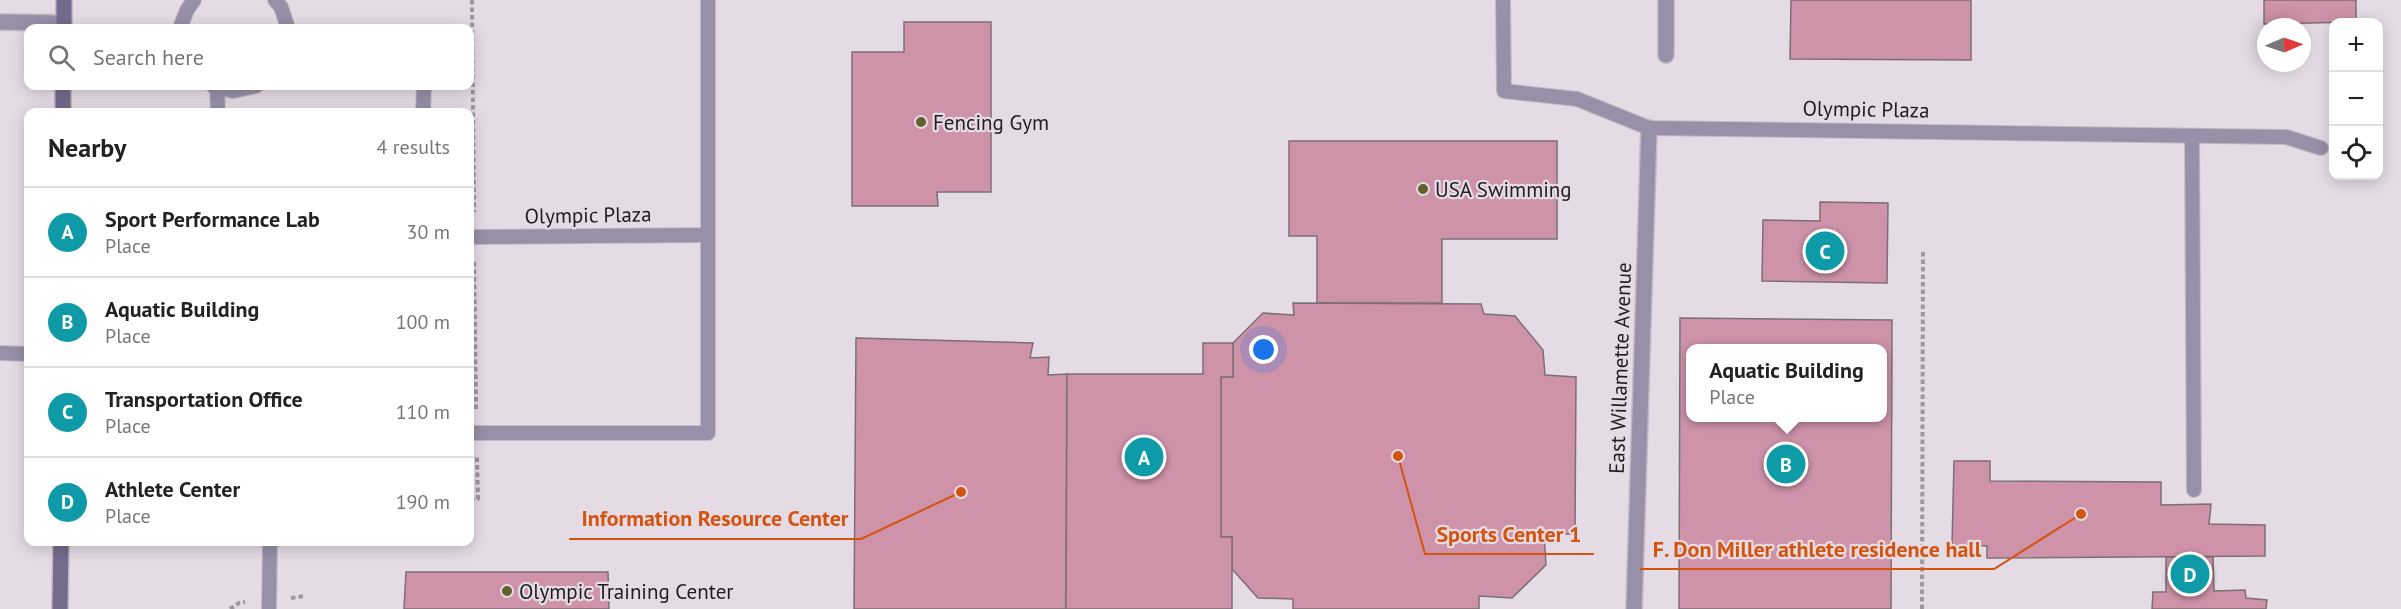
<!DOCTYPE html>
<meta charset="utf-8">
<style>
:root{--surface:#fff;--page:#f2f2f2;--text:#222;--muted:#767676;--line:#e0e0e0;--accent:#2563eb}
body{margin:0;font-family:"PT Sans",sans-serif;background:var(--page);color:var(--text)}
.controls{position:absolute;right:18px;top:18px;display:grid;overflow:hidden;border-radius:12px;box-shadow:0 3px 15px #0003}
.controls button{width:54px;height:54px;display:grid;place-items:center;padding:0;border:0;border-bottom:2px solid var(--line);background:var(--surface);color:var(--text);font:30px sans-serif}
.compass{position:absolute;left:2257px;top:18px;width:54px;height:54px;border-radius:50%;background:var(--surface);box-shadow:0 3px 15px #0003;rotate:88deg}
.you{position:absolute;left:1264px;top:350px;width:21px;height:21px;margin:-15px;border:4px solid #fff;border-radius:50%;background:#1a73e8;box-shadow:0 0 0 9px #1a73e833}
.badge{display:grid;place-items:center;width:39px;height:39px;border-radius:50%;background:var(--accent);color:#fff;font-size:20px;font-weight:700}
.pin{position:absolute;translate:-50% -50%;border:3px solid #fff;box-shadow:0 2px 6px #0006}
.popup{position:absolute;left:1686px;top:344px;width:201px;height:78px;box-sizing:border-box;display:grid;place-content:center;border-radius:12px;background:var(--surface);filter:drop-shadow(0 2px 4px #0005);font-size:20px;white-space:nowrap;color:var(--muted)}
.popup b{font-size:22px;color:var(--text)}
.popup::after{content:'';position:absolute;left:50%;top:100%;margin-left:-12px;border:12px solid transparent;border-top-color:var(--surface)}
.list{margin:0;padding:0;list-style:none}
h2{display:flex;justify-content:space-between;align-items:center;height:78px;margin:0;padding:0 24px;font-size:26px}
h2 small{font-size:20px;font-weight:400;color:var(--muted)}
.list li{display:grid;grid-template-columns:39px 1fr auto;gap:18px;align-items:center;box-sizing:border-box;height:90px;padding:0 24px;border-top:2px solid var(--line)}
.list b{display:block;font-size:22px;white-space:nowrap}
.list p{margin:0;font-size:20px;white-space:nowrap;color:var(--muted)}
.list em{font-size:20px;font-style:normal;color:var(--muted)}
.icon{flex:none;width:33px;height:33px;fill:none;stroke:currentColor;stroke-width:2;stroke-linecap:round;stroke-linejoin:round}
.map{position:relative;flex:none;width:2401px;height:609px;overflow:hidden}
.search{position:absolute;background:var(--surface);box-shadow:0 3px 15px #0003;left:24px;top:24px;width:450px;height:66px;display:flex;align-items:center;gap:15px;box-sizing:border-box;padding:0 21px;border-radius:12px;color:var(--muted);font-size:22px}
.panel{position:absolute;background:var(--surface);box-shadow:0 3px 15px #0003;left:24px;top:108px;width:450px;height:438px;border-radius:12px}
.map>svg:first-child{display:block}
</style>
<div class="map">
<svg width="2401" height="609" viewBox="0 0 2401 609">
<rect width="100%" height="100%" fill="#e5dbe5"/>
<g fill="#ce92a9" stroke="#7c6f74" stroke-width="1.5" fill-rule="evenodd">
<polygon points="1791,0 1971,0 1971,60 1790,59"/>
<polygon points="2264,0 2356,0 2356,22 2264,24"/>
<polygon points="904,22 991,22 991,192 937,192 938,206 852,206 852,52 904,52"/>
<polygon points="1289,141 1557,141 1557,239 1442,239 1442,303 1317,303 1317,236 1289,236"/>
<polygon points="1820,202 1888,203 1887,283 1762,281 1763,220 1820,221"/>
<polygon points="1293,303 1481,304 1484,314 1515,316 1543,350 1545,375 1576,377 1575,534 1544,534 1546,565 1512,598 1479,596 1479,609 1293,609 1293,599 1258,598 1232,569 1232,537 1221,537 1221,377 1233,377 1233,343 1263,313 1294,315"/>
<path d="M1680,318L1892,320L1891,609H1679ZM1690,348H1882V418H1690Z"/>
<polygon points="856,338 1033,343 1030,358 1049,357 1048,375 1067,374 1066,609 854,609"/>
<polygon points="1203,343 1233,343 1233,377 1221,377 1221,537 1232,537 1232,609 1066,609 1067,374 1203,374"/>
<polygon points="1954,461 1990,461 1990,481 2161,482 2161,505 2211,504 2209,524 2265,525 2265,556 1987,558 1987,546 1952,545"/>
<polygon points="2166,557 2213,557 2214,591 2245,590 2246,598 2267,600 2266,609 2152,609 2153,592 2166,592"/>
<polygon points="406,572 608,572 609,609 404,609"/>
</g>
<g fill="none" stroke-linecap="round" stroke-linejoin="round">
<g stroke="#c2b9c2" stroke-width="16">
<g id="lane">
<polyline points="275,0 281,7 288,28"/>
<polyline points="1503,0 1504,91 1577,99 1649,128 2286,137 2321,148"/>
<polyline points="180,28 187,10 194,0"/>
<polyline points="213,86 233,91 256,86"/>
<polyline points="217,88 218,112"/>
<polyline points="423,112 424,86"/>
<polyline points="2192,136 2194,490"/>
<polyline points="470,237 708,235"/>
<polyline points="0,353 28,354"/>
<polyline points="470,433 708,433 708,0"/>
<polyline points="269,609 270,542"/>
</g>
</g>
<g stroke="#c2b9c2" stroke-width="18">
<g id="street">
<polyline points="0,22 64,23"/>
<polyline points="1666,55 1666,0"/>
<polyline points="1634,609 1649,128"/>
</g>
</g>
<g stroke="#c2b9c2" stroke-width="18">
<g id="secondary">
<polyline points="64,28 64,0"/>
<polyline points="63,112 63,86"/>
<polyline points="60,609 61,542"/>
</g>
</g>
<g stroke="#9f979f" stroke-width="4" stroke-dasharray="4.5 3" stroke-linecap="butt">
<polyline points="472,0 474,212"/>
<polyline points="474,262 476,410"/>
<polyline points="470,499 478,499 477,457"/>
<polyline points="291,598 305,596"/>
<polyline points="230,609 239,603 245,602"/>
<polyline points="1922,609 1923,249"/>
</g>
<use href="#lane" stroke="#9790a8" stroke-width="14"/>
<use href="#street" stroke="#9790a8" stroke-width="15"/>
<use href="#secondary" stroke="#756b8c" stroke-width="15"/>
</g>
<g fill="#64602d" stroke="#e5dbe5" stroke-width="2">
<circle cx="921" cy="122" r="6"/>
<circle cx="1423" cy="189" r="6"/>
<circle cx="507" cy="591" r="6"/>
</g>
<g text-anchor="middle" dominant-baseline="central" stroke-width="4.5" stroke-linejoin="round" paint-order="stroke">
<g font-size="21" fill="#201c20" stroke="#e5dbe5">
<text transform="translate(1866 109) rotate(1)">Olympic Plaza</text>
<text transform="translate(588 215) rotate(-1)">Olympic Plaza</text>
<text transform="translate(1620 368) rotate(-88)">East Willamette Avenue</text>
</g>
<g font-size="21" fill="#201c20" stroke="#e5dbe5" text-anchor="start">
<text x="933" y="122">Fencing Gym</text>
<text x="1435" y="189">USA Swimming</text>
<text x="519" y="591">Olympic Training Center</text>
</g>
</g>
<path fill="none" stroke="#d4530e" stroke-width="2" d="M961 492L861 539H569M1398 456L1425 554H1594M2081 514L1994 569H1640"/>
<g fill="#d4530e" stroke="#e5dbe5" stroke-width="2">
<circle cx="961" cy="492" r="6"/>
<circle cx="1398" cy="456" r="6"/>
<circle cx="2081" cy="514" r="6"/>
</g>
<g font-size="22" text-anchor="middle" font-weight="bold" fill="#d4530e" stroke="#e5dbe5" stroke-width="4.5" stroke-linejoin="round" paint-order="stroke">
<text x="715" y="526">Information Resource Center</text>
<text x="1509" y="542">Sports Center 1</text>
<text x="1817" y="557">F. Don Miller athlete residence hall</text>
</g>
</svg>
<div class="controls">
<button>+</button>
<button>−</button>
<button><svg class="icon" aria-label="locate" viewBox="0 0 24 24"><circle cx="12" cy="12" r="6"/><path d="M12 2v4M12 18v4M2 12h4M18 12h4"/></svg></button>
</div>
<svg class="compass" viewBox="-18 -18 36 36"><path d="M0-13l5 13h-10z" fill="#e53935"/><path d="M0 13l5-13h-10z" fill="#767676"/></svg>
<div class="you"></div>
<div class="pin badge" style="left:1144px;top:457px;background:#0f9aa8">A</div>
<div class="pin badge" style="left:1786px;top:464px;background:#0f9aa8">B</div>
<div class="popup"><b>Aquatic Building</b>Place</div>
<div class="pin badge" style="left:1825px;top:251px;background:#0f9aa8">C</div>
<div class="pin badge" style="left:2190px;top:574px;background:#0f9aa8">D</div>
<div class="search"><svg class="icon" aria-label="search" viewBox="0 0 24 24"><circle cx="10" cy="10" r="6"/><path d="M15 15l6 6"/></svg>Search here</div>
<section class="panel">
<h2>Nearby<small>4 results</small></h2>
<ul class="list">
<li><span class="badge" style="background:#0f9aa8">A</span><div><b>Sport Performance Lab</b><p>Place</p></div><em>30 m</em></li>
<li><span class="badge" style="background:#0f9aa8">B</span><div><b>Aquatic Building</b><p>Place</p></div><em>100 m</em></li>
<li><span class="badge" style="background:#0f9aa8">C</span><div><b>Transportation Office</b><p>Place</p></div><em>110 m</em></li>
<li><span class="badge" style="background:#0f9aa8">D</span><div><b>Athlete Center</b><p>Place</p></div><em>190 m</em></li>
</ul>
</section>
</div>
